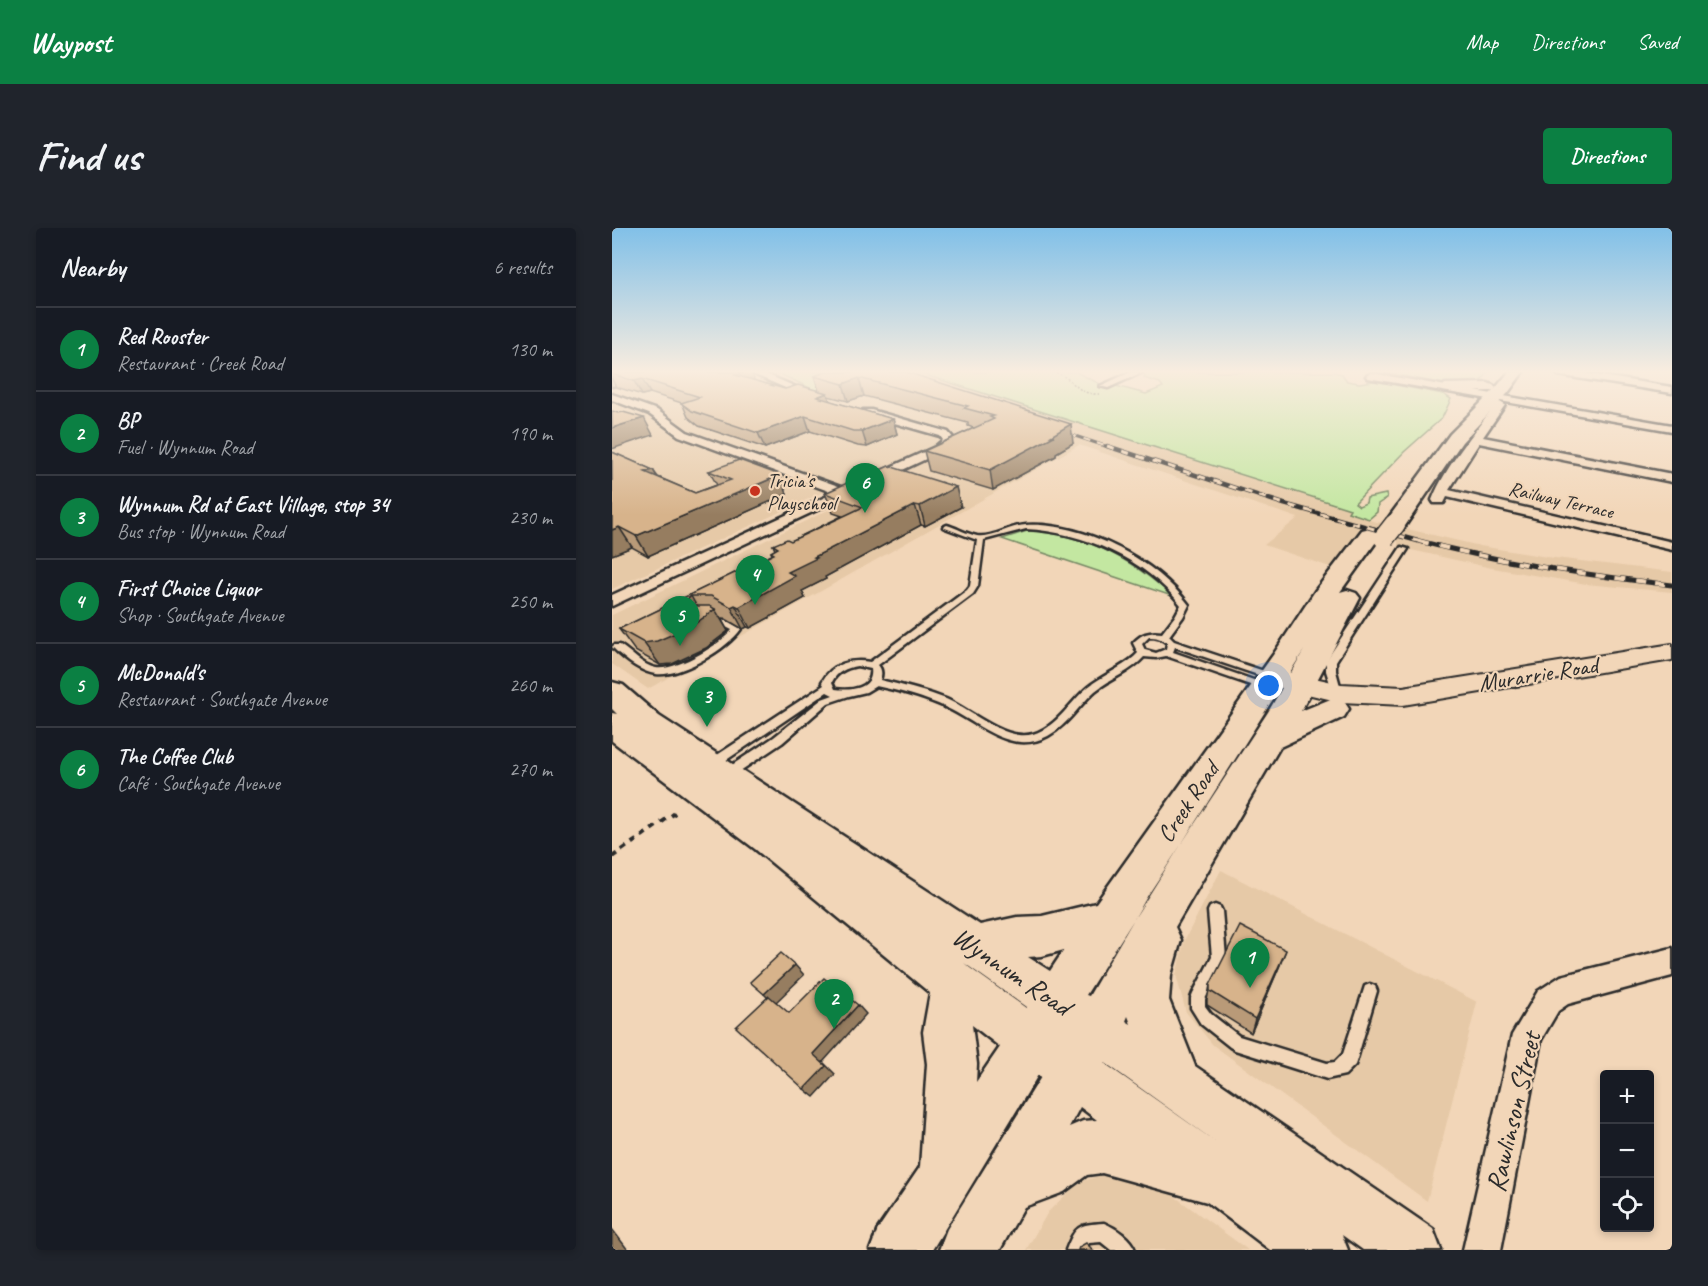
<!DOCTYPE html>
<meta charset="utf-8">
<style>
:root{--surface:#171b24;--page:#20242c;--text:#f1f3f6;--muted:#9ea1a6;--line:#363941;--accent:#0b8043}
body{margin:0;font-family:Caveat,sans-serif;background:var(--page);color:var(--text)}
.controls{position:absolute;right:18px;bottom:18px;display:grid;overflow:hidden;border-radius:6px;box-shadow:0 3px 9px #0003}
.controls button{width:54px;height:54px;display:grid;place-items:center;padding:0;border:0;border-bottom:2px solid var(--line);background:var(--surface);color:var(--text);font:30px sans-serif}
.you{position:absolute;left:657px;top:458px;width:21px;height:21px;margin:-15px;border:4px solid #fff;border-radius:50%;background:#1a73e8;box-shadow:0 0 0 9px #1a73e833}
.badge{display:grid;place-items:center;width:39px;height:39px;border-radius:50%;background:var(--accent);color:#fff;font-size:20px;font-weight:700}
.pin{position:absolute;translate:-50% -50px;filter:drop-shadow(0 2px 3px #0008)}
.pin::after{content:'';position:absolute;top:32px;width:21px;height:18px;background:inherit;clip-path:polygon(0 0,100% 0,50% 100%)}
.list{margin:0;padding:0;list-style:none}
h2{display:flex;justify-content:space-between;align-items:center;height:78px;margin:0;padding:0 24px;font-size:26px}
h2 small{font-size:20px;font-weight:400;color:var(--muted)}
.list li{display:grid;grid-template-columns:39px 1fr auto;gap:18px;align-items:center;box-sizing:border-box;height:84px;padding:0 24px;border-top:2px solid var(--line)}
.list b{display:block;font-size:22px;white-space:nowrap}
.list p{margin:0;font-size:20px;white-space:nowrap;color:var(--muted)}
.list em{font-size:20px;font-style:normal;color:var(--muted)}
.icon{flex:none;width:33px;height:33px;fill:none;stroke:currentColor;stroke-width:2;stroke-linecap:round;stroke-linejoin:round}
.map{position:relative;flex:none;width:1060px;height:1022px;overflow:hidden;border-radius:6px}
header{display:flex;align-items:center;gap:36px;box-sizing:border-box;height:84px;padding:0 30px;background:var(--accent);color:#fff}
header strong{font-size:28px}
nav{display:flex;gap:33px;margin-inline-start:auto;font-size:21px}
.intro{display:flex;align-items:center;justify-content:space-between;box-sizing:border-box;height:144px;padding:0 36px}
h1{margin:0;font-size:42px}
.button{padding:15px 27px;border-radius:6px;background:var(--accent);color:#fff;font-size:21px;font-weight:700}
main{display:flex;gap:36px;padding:0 36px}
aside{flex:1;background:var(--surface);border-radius:6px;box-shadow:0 3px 9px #0003}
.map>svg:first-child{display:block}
</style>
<header>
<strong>Waypost</strong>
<nav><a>Map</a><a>Directions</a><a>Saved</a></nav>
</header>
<div class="intro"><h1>Find us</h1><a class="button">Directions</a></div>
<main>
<aside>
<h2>Nearby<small>6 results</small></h2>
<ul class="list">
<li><span class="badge">1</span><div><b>Red Rooster</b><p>Restaurant · Creek Road</p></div><em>130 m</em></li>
<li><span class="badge">2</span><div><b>BP</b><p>Fuel · Wynnum Road</p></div><em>190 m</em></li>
<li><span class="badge">3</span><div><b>Wynnum Rd at East Village, stop 34</b><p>Bus stop · Wynnum Road</p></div><em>230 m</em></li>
<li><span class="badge">4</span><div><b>First Choice Liquor</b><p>Shop · Southgate Avenue</p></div><em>250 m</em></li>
<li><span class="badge">5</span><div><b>McDonald's</b><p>Restaurant · Southgate Avenue</p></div><em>260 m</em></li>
<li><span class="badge">6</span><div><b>The Coffee Club</b><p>Café · Southgate Avenue</p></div><em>270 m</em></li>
</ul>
</aside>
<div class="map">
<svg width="1060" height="1022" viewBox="0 0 1060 1022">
<rect width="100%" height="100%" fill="#f2d6b8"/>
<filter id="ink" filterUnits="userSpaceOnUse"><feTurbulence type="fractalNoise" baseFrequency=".0167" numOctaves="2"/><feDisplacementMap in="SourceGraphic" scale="12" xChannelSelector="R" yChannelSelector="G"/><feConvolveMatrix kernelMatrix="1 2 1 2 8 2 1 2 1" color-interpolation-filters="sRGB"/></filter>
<g filter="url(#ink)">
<g fill="#e6c9a7">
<polygon points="0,144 164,144 201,162 249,144 304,144 739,281 737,284 757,292 868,318 935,329 1060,344 1060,364 974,356 875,339 786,319 786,313 749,303 721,340 652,317 686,290 467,217 36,461 0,436 0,387 237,272 214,263 0,361"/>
<polygon points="609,642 865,774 815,973 601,817 574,784 564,747 573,711"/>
<polygon points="504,943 536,949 636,1022 414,1022 436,984 467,954"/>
</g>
<g fill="#c3e7a1" stroke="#778966" stroke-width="1.5">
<polygon points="164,144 249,144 254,146 204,163"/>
<polygon points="304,144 464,144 498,161 504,158 534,166 551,159 548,155 532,150 533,147 529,146 533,144 722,144 730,146 735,153 747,155 762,153 831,166 839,171 830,190 792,224 743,275 747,278 754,275 755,270 774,266 775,270 766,276 765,284 757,291 736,284 738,281"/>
<path d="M772,144H876C873,149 869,155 862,156C841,161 795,148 772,144Z"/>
<path d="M415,303C472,305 519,330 560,368L390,311Z"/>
</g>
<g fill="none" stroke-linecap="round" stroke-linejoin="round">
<g stroke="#2b2b2b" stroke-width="5">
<g id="lane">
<path d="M335,297C345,300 355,306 365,308C382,310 397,298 414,297C471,294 544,332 577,377L571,389L557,408L562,413L664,447L666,449L661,452L658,451L563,419L561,424L656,457L658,459L653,462L650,461L554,428L544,430L532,429C519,444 499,450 483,463C467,477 456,497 436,508C399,528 367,495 335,480C312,469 288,463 264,458L254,464L237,468L216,475L170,515L119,549H111L109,546L111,543L162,509L210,471L221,467L215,464L104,539H96L95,536L96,533L212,457L210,454C220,435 239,431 258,434L355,362L358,358L365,312L333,300L331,299ZM414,301C472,304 533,331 569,377L563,388L550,405C537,403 529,406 521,415L526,425L522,429C508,441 491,447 476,459C458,474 445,499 421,506C394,514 359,482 334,471C313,463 290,457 268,452C270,447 270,441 266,437L361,366L366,358L372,312ZM537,409C544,409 549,410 555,415L554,421L544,425L533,422L530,416ZM245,438L259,441C262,461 238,463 223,461L220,454C225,444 234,440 245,438Z"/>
<polygon points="789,319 796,321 724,433 724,443 731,469 726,472 723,471 714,443 714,433"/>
<path d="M99,391L115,393L129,401C115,421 69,449 44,446C28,444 11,430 0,419L2,417H8C19,424 31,438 44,440C64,443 108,417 120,402L110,397L96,396V392Z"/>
<polygon points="603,677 608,679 610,683 614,730 593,771 593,778 599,786 627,808 715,835 723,834 731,826 753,758 758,756 763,758 765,763 745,831 743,837 733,847 715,851 623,822 618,819 589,796 579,780 579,770 581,765 600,729 596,683 598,679"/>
<path d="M492,995C504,1000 519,1010 523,1022H499L489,1014L477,1015L473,1022H454C464,997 466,997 492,995Z"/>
</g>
</g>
<g stroke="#2b2b2b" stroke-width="5">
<g id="street">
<polygon points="28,144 43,144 0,158 0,152"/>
<polygon points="137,144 149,144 210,170 201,172"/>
<polygon points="519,144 531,144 496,160 488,158"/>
<polygon points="942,144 964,144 1060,159 1060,165 946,147"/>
<polygon points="759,145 1060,197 1060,203 756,150 754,148"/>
<polygon points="0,166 45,182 75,204 232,260 323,219 331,212 328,208 251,186 251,182 259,182 336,204 344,213 331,223 0,378 0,367 222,265 67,208 37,186 0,172"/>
<path d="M888,174L893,177L871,209L1060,246V254L867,215L837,262L1060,314V322L835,269L832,275H822L820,272C834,237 862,206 884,175Z"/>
<polygon points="1060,720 1060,748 956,776 946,783 929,812 889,1022 851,1022 900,807 926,763 949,748"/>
</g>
</g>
<g stroke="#2b2b2b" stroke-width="4">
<polygon id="secondary" points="1060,416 1060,432 791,477 729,474 653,456 649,450 653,444 663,441 729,456 791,459"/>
</g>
<g stroke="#2b2b2b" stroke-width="5">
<g id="primary">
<polygon points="897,144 911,144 896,165 850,214 791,301 783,303 775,301 772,296 838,206 881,163 838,164 830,159 833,156 876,155 881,157 884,160 882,162"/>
<path d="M758,300L766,302L769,307L728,364L735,362L744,365L748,370L689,483L721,470L732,473L737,481L732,489L668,519L563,699L569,712L559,747L557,772L583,838L821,1001L829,1022H751L730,1007L736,1022H658L595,974L490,945L475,947L452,964L412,979L388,1022H327L335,1001L429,849L426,847L320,1022H258L266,1001L308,939L315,836L311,804L318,765L143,621L0,513V485L5,486L0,481V454L11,457L47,488L368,697L405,689L430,688L484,675L661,427L703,363L750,302ZM692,422L656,484L536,667L477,768L474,767ZM452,722L438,743L416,729L430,728ZM352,735L414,779V780L358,740ZM516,788L519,796L514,793ZM360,797L388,819L364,854L365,836ZM492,834L608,917L492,835ZM468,879L485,892L471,893L457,899Z"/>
</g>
</g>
<path stroke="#2b2b2b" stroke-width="1.5" stroke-dasharray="2 2" stroke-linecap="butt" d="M440,144C464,149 462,167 487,166"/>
<polyline stroke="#2b2b2b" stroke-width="3" stroke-dasharray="4.5 4.5" stroke-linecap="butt" points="60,587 63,585"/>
<polyline stroke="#2b2b2b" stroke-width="4" stroke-dasharray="6 6" stroke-linecap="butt" points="0,629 63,585"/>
<use href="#lane" fill="#f2d6b8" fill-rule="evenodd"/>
<use href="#street" fill="#f2d6b8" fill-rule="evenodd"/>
<use href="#secondary" fill="#f2d6b8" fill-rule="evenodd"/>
<use href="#primary" fill="#f2d6b8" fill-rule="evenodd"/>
<g stroke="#2b2b2b" stroke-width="3">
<polyline id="rail-far2" points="445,202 499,220"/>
</g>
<g stroke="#2b2b2b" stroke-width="4.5">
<polyline id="rail-far1" points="495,218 672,276 813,315"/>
</g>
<g stroke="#2b2b2b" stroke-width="5">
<path id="rail" d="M807,313C890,335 975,347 1060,357"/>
</g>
<use href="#rail-far2" stroke="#f2d6b8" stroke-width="2" stroke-dasharray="7" stroke-linecap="butt"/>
<use href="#rail-far1" stroke="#f2d6b8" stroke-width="3" stroke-dasharray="8" stroke-linecap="butt"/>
<use href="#rail" stroke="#f2d6b8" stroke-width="4" stroke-dasharray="10" stroke-linecap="butt"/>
<g stroke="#2b2b2b" stroke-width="23" stroke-linecap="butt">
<polyline id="primary-bridge" points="772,310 783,296"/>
</g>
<use href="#primary-bridge" stroke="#f2d6b8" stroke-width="20"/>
</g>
<g fill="#b99a78" stroke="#2b2b2b" stroke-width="1.5">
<polygon points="0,144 139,144 142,153 173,161 207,163 202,148 294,144 461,215 444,225 444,228 381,262 317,243 312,223 362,200 356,198 356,195 252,168 236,173 216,168 218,173 281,191 285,206 255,219 246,218 198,203 153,220 87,198 76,189 70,175 38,165 30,167 4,159 0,151"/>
<polygon points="0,224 41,242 46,249 83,265 105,257 97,243 168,247 175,266 36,328 20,319 0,327"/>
<polygon points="213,265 349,279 313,298 309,297 213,349 214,351 190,363 193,370 138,400 135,399 131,401 112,390 109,390 116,403 94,420 60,436 48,437 23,423 7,401 160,327 159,324 163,322 161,317 179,313 230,288 221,285"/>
<polygon points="668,737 639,805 595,777 595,772 598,757"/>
</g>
<g fill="#967d61" stroke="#2b2b2b" stroke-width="1.5">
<polygon points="134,144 139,144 144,156 123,147"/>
<polygon points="247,150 252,168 236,173 231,156"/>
<polygon points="30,151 38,165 30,167 22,153"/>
<polygon points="215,165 220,179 205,169"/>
<polygon points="193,188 198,203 153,220 146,205"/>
<polygon points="32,190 41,207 0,221 0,200"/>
<polygon points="281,191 285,206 255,219 250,203"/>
<polygon points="459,196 461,215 444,225 444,228 381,262 378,242"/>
<polygon points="41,242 51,260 33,244"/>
<polygon points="168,247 175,266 36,328 24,308"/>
<polygon points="344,259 349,279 313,298 308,278"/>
<polygon points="303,277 309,297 213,349 214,351 190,363 193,370 138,400 127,379 176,344 202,329"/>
<polygon points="7,299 20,319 0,327 0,302"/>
<polygon points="79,368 91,390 103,381 116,403 94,420 60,436 48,437 32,415"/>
<polygon points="123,377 135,399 131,401 119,379"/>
<polygon points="674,722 668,737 639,805 643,791"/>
<polygon points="183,737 192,747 162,776 152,766"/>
<polygon points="246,777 254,786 211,834 223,846 202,869 192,861 201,826"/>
<polygon points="0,1001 16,1022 0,1022"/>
</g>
<g fill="#d7b38b" stroke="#2b2b2b" stroke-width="1.5">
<polygon points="0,144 134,144 123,147 173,161 186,157 215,165 205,169 281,191 250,203 241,203 193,188 146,205 80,183 69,175 88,169 30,151 22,153 0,146"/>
<polygon points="214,144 294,144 459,196 439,208 442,208 378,242 312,223 382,191 378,189 382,188 352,180 356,178 247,150 231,156 202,148"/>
<polygon points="0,183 6,185 11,184 32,190 0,200"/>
<polygon points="0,224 41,242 33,244 83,265 119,252 97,243 127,232 168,247 24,308 7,299 0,302"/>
<polygon points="277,238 344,259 308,278 303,277 202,329 205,330 176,344 183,348 127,379 123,377 119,379 99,368 79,368 73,373 78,378 98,378 103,381 80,398 45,413 32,415 7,401 162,326 159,324 166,320 161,317 175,311 179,313 251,279 213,265 235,255 238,256"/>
<polygon points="628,698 674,722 643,791 598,763 598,757"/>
<polygon points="169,725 183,737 152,766 138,754"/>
<polygon points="212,750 246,777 201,826 214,838 192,861 124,799 157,768 177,785"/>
<polygon points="474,1015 481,1022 466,1022 467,1019"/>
</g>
</g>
<linearGradient id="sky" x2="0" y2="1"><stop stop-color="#81c0e8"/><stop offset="0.5" stop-color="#f9eddf"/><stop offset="1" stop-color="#f9eddf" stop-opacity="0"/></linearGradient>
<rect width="1060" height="287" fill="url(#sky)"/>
<circle fill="#c8321e" stroke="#f2d6b8" stroke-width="2" cx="143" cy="263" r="6"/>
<g text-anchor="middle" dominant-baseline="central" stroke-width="4.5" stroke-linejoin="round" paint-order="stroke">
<g font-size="20" fill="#2b2b2b" stroke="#f2d6b8" text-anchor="start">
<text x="155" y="252">Tricia's<tspan x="155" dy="23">Playschool</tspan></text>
</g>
<g font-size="20" fill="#2b2b2b" stroke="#f2d6b8">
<text transform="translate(949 272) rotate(13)">Railway Terrace</text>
</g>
<g font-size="24" fill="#2b2b2b" stroke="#f2d6b8">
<text transform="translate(926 446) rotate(-9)">Murarrie Road</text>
<text transform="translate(576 574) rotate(-56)">Creek Road</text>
</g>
<g font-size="28" fill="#2b2b2b" stroke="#f2d6b8">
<text transform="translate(400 743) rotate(34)">Wynnum Road</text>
<text transform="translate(901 884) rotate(-77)">Rawlinson Street</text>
</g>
</g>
</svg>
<div class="controls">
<button>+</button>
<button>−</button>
<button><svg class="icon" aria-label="locate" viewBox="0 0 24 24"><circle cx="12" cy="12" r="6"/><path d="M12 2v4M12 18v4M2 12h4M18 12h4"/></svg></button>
</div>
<div class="you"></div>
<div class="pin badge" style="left:638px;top:760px">1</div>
<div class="pin badge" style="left:222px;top:801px">2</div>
<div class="pin badge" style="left:95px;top:499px">3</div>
<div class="pin badge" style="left:143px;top:377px">4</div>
<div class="pin badge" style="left:68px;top:418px">5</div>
<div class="pin badge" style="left:253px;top:285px">6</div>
</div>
</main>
